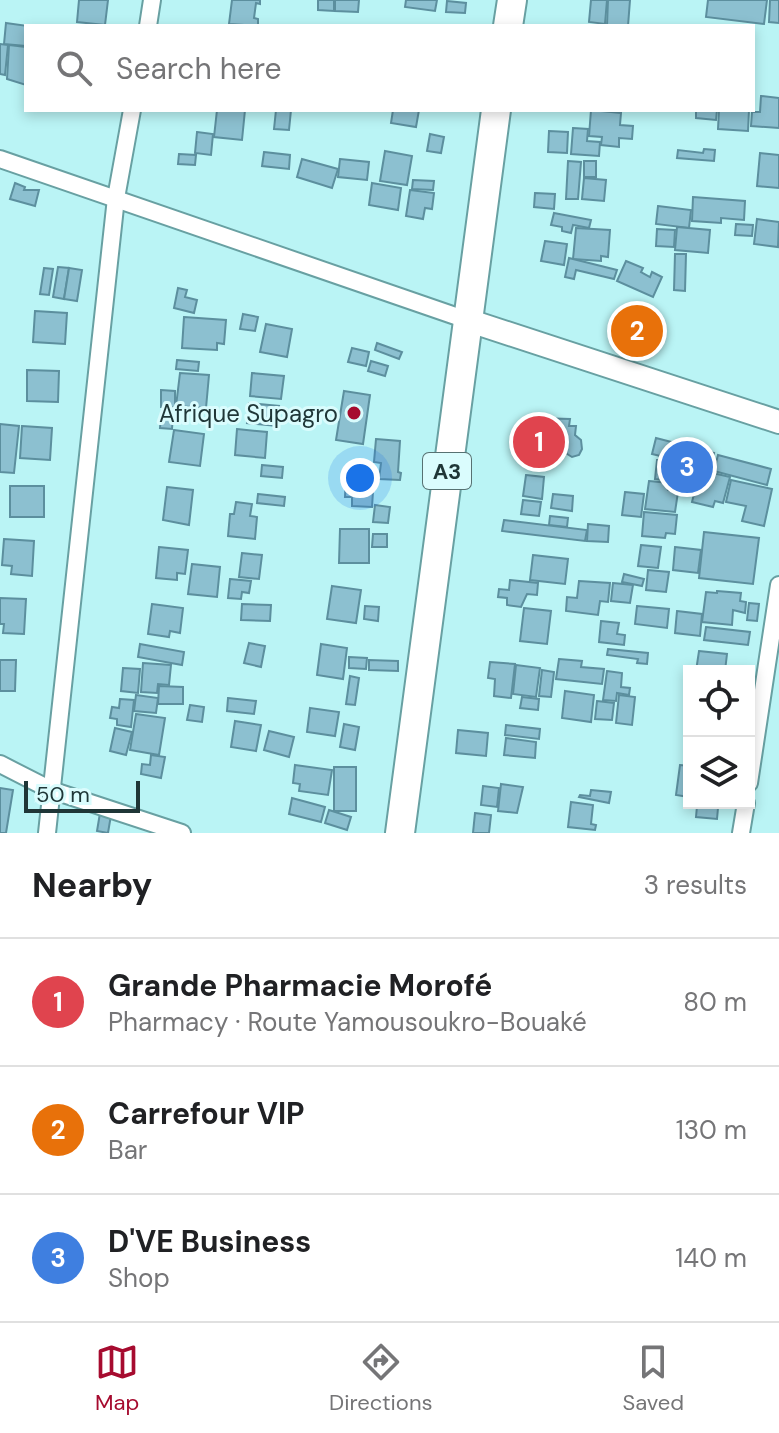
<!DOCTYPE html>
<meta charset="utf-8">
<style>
:root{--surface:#fff;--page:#f6f6f6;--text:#202124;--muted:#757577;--line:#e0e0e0;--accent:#a60b2f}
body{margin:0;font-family:"DM Sans",sans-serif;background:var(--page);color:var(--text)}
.controls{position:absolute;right:24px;bottom:24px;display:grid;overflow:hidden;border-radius:0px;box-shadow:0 4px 12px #0003}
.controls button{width:72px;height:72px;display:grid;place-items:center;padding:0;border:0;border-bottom:2px solid var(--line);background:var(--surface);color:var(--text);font:40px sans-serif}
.scale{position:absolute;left:24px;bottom:20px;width:116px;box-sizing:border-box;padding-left:8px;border:4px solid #1f3637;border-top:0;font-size:22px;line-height:28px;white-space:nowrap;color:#1f3637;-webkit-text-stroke:6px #dafcfd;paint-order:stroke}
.you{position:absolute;left:360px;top:478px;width:28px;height:28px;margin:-20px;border:6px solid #fff;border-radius:50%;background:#1a73e8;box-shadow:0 0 0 12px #1a73e833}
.badge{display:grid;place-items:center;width:52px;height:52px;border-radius:50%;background:var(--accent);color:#fff;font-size:26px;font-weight:700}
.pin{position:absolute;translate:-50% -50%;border:4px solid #fff;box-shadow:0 2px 8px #0006}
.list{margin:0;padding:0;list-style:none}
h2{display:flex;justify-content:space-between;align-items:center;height:104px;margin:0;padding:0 32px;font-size:34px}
h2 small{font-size:26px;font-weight:400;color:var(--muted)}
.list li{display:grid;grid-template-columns:52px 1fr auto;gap:24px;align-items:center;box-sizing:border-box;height:128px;padding:0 32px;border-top:2px solid var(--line)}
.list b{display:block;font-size:30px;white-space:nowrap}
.list p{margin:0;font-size:26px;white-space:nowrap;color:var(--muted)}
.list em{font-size:26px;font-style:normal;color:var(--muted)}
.icon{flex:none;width:44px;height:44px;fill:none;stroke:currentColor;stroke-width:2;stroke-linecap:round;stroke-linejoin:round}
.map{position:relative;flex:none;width:779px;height:833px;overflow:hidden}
.search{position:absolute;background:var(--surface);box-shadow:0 4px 12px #0003;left:24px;right:24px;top:24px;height:88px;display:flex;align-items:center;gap:20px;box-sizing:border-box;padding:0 28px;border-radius:0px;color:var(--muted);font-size:30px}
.sheet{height:488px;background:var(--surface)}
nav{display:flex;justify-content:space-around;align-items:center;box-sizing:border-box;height:112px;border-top:2px solid var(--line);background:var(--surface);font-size:22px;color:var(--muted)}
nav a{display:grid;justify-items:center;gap:4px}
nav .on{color:var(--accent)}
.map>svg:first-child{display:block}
</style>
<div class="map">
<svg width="779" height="833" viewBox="0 0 779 833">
<rect width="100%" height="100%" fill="#baf4f5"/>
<g fill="#8cc0d0" stroke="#5c8f9e" stroke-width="2">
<polygon points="79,0 108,0 105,25 77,22"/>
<polygon points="232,0 260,0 260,4 256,3 254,18 258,19 258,26 229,24"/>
<polygon points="318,0 334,0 334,11 318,10"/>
<polygon points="335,0 359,0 358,12 335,11"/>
<polygon points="406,0 437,0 435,11 405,7"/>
<polygon points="591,0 607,0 605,24 589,22"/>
<polygon points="608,0 630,0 628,26 607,25"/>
<polygon points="708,0 767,0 764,24 706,17"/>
<polygon points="770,0 779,0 779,23 769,22"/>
<polygon points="447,1 466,3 465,13 446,12"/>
<polygon points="6,23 28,26 26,46 4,44"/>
<polygon points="0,44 8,45 5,75 0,74"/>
<polygon points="9,45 26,47 26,85 7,79"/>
<polygon points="761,96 779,98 779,128 751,126 752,112 760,112"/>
<polygon points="217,110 245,110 242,140 214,137"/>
<polygon points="276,110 291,110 289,130 274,129"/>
<polygon points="393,110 419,110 416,127 391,123"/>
<polygon points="591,110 621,113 620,125 633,126 632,139 619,138 619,147 601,145 602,137 589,136"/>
<polygon points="696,110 717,110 716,120 696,118"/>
<polygon points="719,110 749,110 748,131 718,129"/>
<polygon points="573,128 588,129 587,141 600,142 599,156 571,154"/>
<polygon points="549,131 568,132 567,153 548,152"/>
<polygon points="197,132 213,134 211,155 195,153"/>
<polygon points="430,134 444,137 441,153 427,151"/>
<polygon points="704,149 715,150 714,161 677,158 678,150 703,153"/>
<polygon points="385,151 412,156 407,185 380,181"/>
<polygon points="264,152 290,155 289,169 262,166"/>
<polygon points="760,153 779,155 779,188 757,186"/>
<polygon points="179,154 196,155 195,165 178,164"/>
<polygon points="302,159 338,169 332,188 297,177"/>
<polygon points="340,159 369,162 367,180 338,177"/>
<polygon points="568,161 581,162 578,199 566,199"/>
<rect x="584" y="161" width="12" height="16"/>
<polygon points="584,178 606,180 604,201 582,199"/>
<polygon points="413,180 434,181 433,190 412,189"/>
<polygon points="15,183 25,187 24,190 39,190 35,206 10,199"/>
<polygon points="372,183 401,188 398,210 369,205"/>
<polygon points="410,190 434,193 432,209 425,208 423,219 406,216"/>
<polygon points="535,193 555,194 554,209 534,207"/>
<polygon points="693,197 745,201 744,220 721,218 721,223 692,221"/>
<polygon points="658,206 691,210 689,228 656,224"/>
<polygon points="554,213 591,220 589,228 573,225 571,233 562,231 562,227 551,225"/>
<polygon points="757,219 779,222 778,247 754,244"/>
<polygon points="736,224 753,225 752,236 735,235"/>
<polygon points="677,227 710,230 708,253 675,250"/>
<polygon points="576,228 610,230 608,257 601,256 601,261 573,259"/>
<polygon points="657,229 675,230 674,247 656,246"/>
<polygon points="545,241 567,244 564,265 541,261"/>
<polygon points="675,254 686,254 685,291 674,290"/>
<polygon points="569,258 617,270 614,279 576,270 574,279 565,277"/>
<polygon points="626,261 643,268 641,272 650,277 652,272 662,277 653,297 617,281"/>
<polygon points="58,267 69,268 64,299 53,297"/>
<polygon points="44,268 53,269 49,295 40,294"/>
<polygon points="69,268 82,270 77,301 64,299"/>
<polygon points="178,288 187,290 185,297 197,300 194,313 174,308"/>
<polygon points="35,311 67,313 65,344 33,342"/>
<polygon points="243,314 258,317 255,331 240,329"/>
<polygon points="184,317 226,320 224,344 217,343 217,350 182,348"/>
<polygon points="266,324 292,329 287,357 260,352"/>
<polygon points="377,343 402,352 399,359 375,350"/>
<polygon points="352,348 369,352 366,366 348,362"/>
<polygon points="177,360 199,362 198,371 176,369"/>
<polygon points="371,361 388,366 385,376 368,371"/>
<polygon points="27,370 59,371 58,402 27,401"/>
<polygon points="180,373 209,375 206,408 176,406"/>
<polygon points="252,373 284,376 281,399 250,396"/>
<polygon points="161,390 175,391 175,407 161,407"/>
<polygon points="344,391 370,395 363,444 336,440"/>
<polygon points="249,403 279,406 277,426 247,423"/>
<polygon points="161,414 173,415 172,429 160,428"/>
<polygon points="536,418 570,419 569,426 576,426 575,435 581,440 582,449 579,455 572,457 556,447 549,456 544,455 544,443 534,441"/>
<polygon points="0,424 19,426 14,473 0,472"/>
<polygon points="22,426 52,428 50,460 20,458"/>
<polygon points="237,429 267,432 265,458 235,455"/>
<polygon points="174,430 204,434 200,466 169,462"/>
<polygon points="656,438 714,453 710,468 652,454"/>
<polygon points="376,439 400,441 398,472 401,473 400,480 379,479 381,463 374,462"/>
<polygon points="718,455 771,469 767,485 714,471"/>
<polygon points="657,460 691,464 688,490 671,488 672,481 655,479"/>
<polygon points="262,465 283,467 282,478 261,476"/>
<polygon points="700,470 730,477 723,503 715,501 713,507 692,502"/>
<polygon points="346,474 374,476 372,507 352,506 352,497 345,497"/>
<polygon points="526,475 544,477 542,499 523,496"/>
<polygon points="731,480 772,489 764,526 742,521 746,506 726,502"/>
<polygon points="649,481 669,483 668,490 678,492 675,512 645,509"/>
<rect x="10" y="486" width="34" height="31"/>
<polygon points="167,487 193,490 189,525 163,520"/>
<polygon points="625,492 644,494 641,517 622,515"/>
<polygon points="258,494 285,497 284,506 257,503"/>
<polygon points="553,494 573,496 572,511 551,508"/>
<polygon points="523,500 541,502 539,516 521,514"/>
<polygon points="236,502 252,504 250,516 257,517 255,539 228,536 230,514 234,514"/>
<polygon points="375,505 390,507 388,523 373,522"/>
<polygon points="644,512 677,515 675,534 666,533 665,538 642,536"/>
<polygon points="550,516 568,518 567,527 549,525"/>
<polygon points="504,520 587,530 585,541 502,531"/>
<polygon points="588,524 609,526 608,542 587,541"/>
<polygon points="340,529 369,529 369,563 339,563"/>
<polygon points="704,532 759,538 753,584 699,578"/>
<polygon points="373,534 387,534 387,547 372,547"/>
<polygon points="4,539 34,541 32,576 11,574 12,566 2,565"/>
<polygon points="641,545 661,547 658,568 638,566"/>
<polygon points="159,547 188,550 185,574 177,573 177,580 156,578"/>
<polygon points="675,547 701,550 698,573 673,570"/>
<polygon points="242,553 262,555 259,579 239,577"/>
<polygon points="533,555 568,559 565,584 530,580"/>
<polygon points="192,564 220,567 217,597 188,594"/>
<polygon points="648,570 669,572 666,592 646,590"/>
<polygon points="624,574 644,579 642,586 622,582"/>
<polygon points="230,579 251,581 249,593 242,592 241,599 228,598"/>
<polygon points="510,580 538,583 537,595 527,594 521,607 507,605 507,598 498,597 499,589 509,590"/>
<polygon points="579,581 610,583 608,602 600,601 598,615 566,611 567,597 577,598"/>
<polygon points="613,583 633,585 630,603 611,601"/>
<polygon points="332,586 361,590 356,623 327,619"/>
<polygon points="717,591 741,593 740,601 746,602 745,613 733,610 732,625 702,622 706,592 717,593"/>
<polygon points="0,598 26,599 24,634 3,633 4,624 0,624"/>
<polygon points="749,603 759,604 757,621 747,620"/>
<polygon points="152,604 183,608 180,633 170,631 169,637 148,634"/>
<polygon points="242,604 271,605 270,621 241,620"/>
<polygon points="365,606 379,607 378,621 364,619"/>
<polygon points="637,606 669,609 667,628 635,624"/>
<polygon points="524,608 551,611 547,644 520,641"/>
<polygon points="677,611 702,614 700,636 675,633"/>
<polygon points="601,621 619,623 617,634 625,635 624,645 599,642"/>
<polygon points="706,627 750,632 748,645 704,640"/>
<polygon points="249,643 265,646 261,667 244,663"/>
<polygon points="140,644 184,652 182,665 138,657"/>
<polygon points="321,644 347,648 343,679 317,675"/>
<polygon points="608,649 648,653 647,664 637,663 638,659 607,655"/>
<polygon points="699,651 727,654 725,671 696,671"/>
<polygon points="349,657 367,658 366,669 349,668"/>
<polygon points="559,659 582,661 581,667 604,669 602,684 556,679"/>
<polygon points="0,660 16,660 15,691 0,691"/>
<polygon points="369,660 398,661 398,671 369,670"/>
<polygon points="490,662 515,664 511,698 494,696 495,679 488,678"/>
<polygon points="143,663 171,665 169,685 158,684 157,693 141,692"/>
<polygon points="516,665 540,668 536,697 513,694"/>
<polygon points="123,668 140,669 138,693 121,691"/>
<polygon points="542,670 554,672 551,697 539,696"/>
<polygon points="607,671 622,673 621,687 630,688 629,695 617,693 616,701 603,700"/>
<polygon points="350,676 359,678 355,705 346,704"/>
<polygon points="159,686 183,687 183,704 158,704"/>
<polygon points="565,691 594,695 591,722 562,718"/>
<polygon points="136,695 158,698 156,713 134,711"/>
<polygon points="619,695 635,697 632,725 616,723"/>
<polygon points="522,697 539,699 538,710 520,708"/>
<polygon points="228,698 256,701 254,714 227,711"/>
<polygon points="120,699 134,700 131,727 117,725 117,719 110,718 112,707 119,708"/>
<polygon points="597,701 614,703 612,720 595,719"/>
<polygon points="190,705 204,707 202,722 187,720"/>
<polygon points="310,708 339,712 335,736 307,732"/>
<polygon points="136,714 165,718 159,755 130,750"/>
<polygon points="235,721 261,725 256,751 231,747"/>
<polygon points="344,724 359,727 355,750 340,747"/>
<polygon points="506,725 540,729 539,739 505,735"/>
<polygon points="115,728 132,732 126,755 110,751"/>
<polygon points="458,730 488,733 486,756 456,753"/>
<polygon points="269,731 294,737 289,757 264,750"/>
<polygon points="506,738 536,742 535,758 504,755"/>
<polygon points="151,755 165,757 161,778 141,774 142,764 150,765"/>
<polygon points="295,765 332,770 328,795 299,791 300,784 293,783"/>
<polygon points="680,765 689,766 689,797 676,795"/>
<rect x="334" y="767" width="22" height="44"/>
<polygon points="501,784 523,787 517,813 498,811"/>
<polygon points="483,786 499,788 497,807 481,805"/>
<polygon points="0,788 13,790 6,833 0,833"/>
<polygon points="591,790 611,792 609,803 579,797 580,795 590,796"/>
<polygon points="292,798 325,807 321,822 289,814"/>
<polygon points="571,802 593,805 591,824 596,825 595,830 568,827"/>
<polygon points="697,806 718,808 717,819 696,817"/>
<polygon points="329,810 351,817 347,830 325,823"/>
<polygon points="100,813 111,815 108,833 97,831"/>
<polygon points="475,813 491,815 489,833 473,833"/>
</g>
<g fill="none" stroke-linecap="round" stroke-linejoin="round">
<g stroke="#68a0a2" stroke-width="20">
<g id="street">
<polyline points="148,26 152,0"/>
<polyline points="0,159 467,320"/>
<polyline points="0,764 51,790 182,833"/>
<polyline points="749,783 779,585"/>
<polyline points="47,833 116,198 132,110"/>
<polyline points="741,833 746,803"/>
</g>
</g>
<g stroke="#68a0a2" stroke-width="26">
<polyline id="secondary" points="467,320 779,422"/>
</g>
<g stroke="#68a0a2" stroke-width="32">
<g id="highway">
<polyline points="508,26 512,0"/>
<polyline points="400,833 496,110"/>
</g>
</g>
<use href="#street" stroke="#fff" stroke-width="16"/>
<use href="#secondary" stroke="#fff" stroke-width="22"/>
<use href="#highway" stroke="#fff" stroke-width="28"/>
</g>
<circle fill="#a60b2f" stroke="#dafcfd" stroke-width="3" cx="354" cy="413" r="8"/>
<g text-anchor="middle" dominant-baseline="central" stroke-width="6" stroke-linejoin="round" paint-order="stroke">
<rect fill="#dafcfd" stroke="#577172" stroke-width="2" x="423" y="453" width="48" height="36" rx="6"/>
<g font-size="22" font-weight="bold" fill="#1f3637">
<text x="447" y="471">A3</text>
</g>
<g font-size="24" fill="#1f3637" stroke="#dafcfd" text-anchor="end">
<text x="338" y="413">Afrique Supagro</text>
</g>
</g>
</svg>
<div class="controls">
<button><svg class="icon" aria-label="locate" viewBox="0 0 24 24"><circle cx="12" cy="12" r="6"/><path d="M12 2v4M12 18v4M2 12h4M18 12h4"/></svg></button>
<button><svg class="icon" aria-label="layers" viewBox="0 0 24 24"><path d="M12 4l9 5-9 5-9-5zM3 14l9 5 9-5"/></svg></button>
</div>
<div class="scale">50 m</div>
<div class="you"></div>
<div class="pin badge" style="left:539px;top:442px;background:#e0444e">1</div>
<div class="pin badge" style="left:637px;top:331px;background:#e8710a">2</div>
<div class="pin badge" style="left:687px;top:467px;background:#3f7fe0">3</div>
<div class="search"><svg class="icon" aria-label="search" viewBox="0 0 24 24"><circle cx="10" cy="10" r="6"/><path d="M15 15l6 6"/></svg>Search here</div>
</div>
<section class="sheet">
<h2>Nearby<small>3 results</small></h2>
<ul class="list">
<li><span class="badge" style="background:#e0444e">1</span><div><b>Grande Pharmacie Morofé</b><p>Pharmacy · Route Yamousoukro-Bouaké</p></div><em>80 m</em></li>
<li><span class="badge" style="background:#e8710a">2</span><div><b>Carrefour VIP</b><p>Bar</p></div><em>130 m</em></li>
<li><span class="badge" style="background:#3f7fe0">3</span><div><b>D'VE Business</b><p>Shop</p></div><em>140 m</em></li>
</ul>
</section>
<nav>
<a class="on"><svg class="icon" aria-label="map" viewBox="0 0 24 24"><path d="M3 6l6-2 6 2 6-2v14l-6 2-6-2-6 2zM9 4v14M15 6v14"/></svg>Map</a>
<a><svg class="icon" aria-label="directions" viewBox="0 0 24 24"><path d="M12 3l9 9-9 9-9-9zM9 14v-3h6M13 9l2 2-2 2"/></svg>Directions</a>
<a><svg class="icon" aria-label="saved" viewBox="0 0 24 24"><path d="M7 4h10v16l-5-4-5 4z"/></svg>Saved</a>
</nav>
